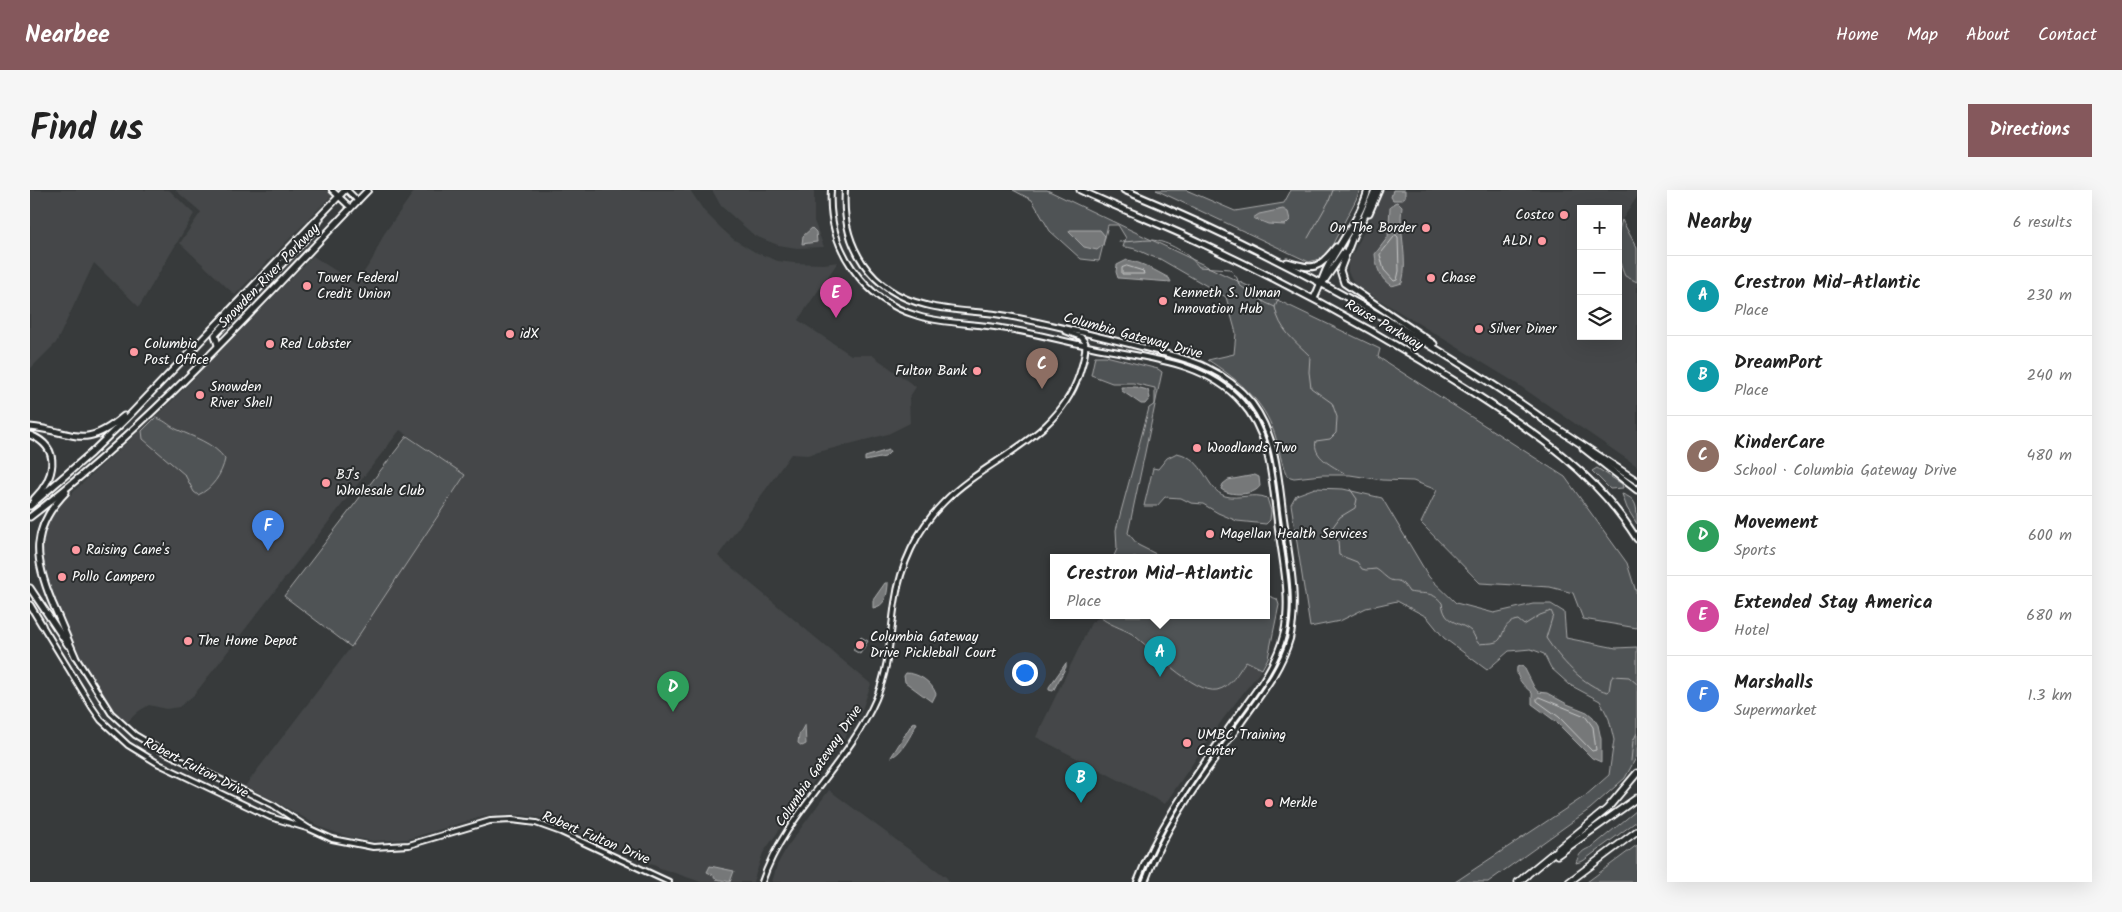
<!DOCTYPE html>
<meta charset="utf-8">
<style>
:root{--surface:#fff;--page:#f6f6f6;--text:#222;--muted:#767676;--line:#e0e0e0;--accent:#85585c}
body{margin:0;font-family:Kalam,sans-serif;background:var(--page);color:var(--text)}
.controls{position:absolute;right:15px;top:15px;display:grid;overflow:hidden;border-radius:0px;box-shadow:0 5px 20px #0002}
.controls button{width:45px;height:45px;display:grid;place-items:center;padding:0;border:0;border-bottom:1px solid var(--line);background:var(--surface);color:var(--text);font:25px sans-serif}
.you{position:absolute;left:994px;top:482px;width:18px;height:18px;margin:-12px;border:4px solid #fff;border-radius:50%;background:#1a73e8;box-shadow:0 0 0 8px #1a73e833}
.badge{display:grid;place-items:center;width:32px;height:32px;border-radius:50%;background:var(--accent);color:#fff;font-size:16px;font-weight:700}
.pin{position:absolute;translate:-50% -41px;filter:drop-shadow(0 1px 2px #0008)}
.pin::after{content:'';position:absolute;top:26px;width:18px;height:15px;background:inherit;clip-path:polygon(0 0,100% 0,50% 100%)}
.popup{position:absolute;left:1020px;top:364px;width:220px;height:65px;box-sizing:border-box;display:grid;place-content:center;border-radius:0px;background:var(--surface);filter:drop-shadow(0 1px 4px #0005);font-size:16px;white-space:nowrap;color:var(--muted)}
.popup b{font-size:19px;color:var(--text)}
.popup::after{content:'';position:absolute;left:50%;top:100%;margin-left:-10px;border:10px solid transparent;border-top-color:var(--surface)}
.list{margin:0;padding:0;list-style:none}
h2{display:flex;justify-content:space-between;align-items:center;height:65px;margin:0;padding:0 20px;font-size:21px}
h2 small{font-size:16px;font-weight:400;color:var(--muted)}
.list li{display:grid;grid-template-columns:32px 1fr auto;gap:15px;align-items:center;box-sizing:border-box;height:80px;padding:0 20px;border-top:1px solid var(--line)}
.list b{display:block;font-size:19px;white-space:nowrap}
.list p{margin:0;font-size:16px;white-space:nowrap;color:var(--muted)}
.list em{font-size:16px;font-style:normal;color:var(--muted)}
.icon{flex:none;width:28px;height:28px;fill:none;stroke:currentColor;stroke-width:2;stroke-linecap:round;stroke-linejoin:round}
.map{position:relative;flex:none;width:1607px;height:692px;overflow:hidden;border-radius:0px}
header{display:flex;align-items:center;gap:30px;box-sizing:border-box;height:70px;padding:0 25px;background:var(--accent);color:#fff}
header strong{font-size:24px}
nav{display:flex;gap:28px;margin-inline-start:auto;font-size:18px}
.intro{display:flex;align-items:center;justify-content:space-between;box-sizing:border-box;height:120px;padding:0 30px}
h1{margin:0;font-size:35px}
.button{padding:12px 22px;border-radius:0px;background:var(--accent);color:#fff;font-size:18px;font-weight:700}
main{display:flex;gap:30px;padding:0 30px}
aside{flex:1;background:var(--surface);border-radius:0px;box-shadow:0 5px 20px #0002}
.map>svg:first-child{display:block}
</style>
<header>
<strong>Nearbee</strong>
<nav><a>Home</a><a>Map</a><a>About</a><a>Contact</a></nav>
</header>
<div class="intro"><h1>Find us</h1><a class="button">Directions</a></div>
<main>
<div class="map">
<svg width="1607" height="692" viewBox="0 0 1607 692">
<rect width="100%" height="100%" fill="#373a3b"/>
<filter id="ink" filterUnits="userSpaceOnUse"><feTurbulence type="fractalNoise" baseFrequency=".02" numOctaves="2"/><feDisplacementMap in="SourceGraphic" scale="10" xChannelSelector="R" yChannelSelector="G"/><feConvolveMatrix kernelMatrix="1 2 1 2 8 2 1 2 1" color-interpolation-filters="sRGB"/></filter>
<g filter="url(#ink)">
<g fill="#444748">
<polygon points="0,0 139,0 164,24 109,117 64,73 26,153 0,179"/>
<polygon points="145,0 300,0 302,5 205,105 150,53 171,22"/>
<polygon points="385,0 660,0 674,21 691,38 703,49 725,62 748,71 764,73 794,74 808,72 768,130 821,165 842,165 886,197 879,208 880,233 858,244 777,265 761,264 688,366 841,494 832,520 816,546 733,663 723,692 671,692 630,678 519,629 492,625 458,625 378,649 343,651 319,647 292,638 245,611 215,596 321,457 435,285 370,240 164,505 149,517 136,519 119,515 109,521 96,533 73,506 47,463 16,389 12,373 13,346 21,325 47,298 138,215 283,66 326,94 342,70 354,44"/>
<polygon points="682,0 784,0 784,31 794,57 767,58 748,55 725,46 691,16"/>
<polygon points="1353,0 1607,0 1607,7 1592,30 1588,42 1588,19 1551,19 1551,146 1588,146 1588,71 1595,86 1607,92 1607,276 1481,190 1325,95 1318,82 1318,73 1341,28"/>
<polygon points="1069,427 1102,445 1123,464 1198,495 1216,471 1232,479 1193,529 1135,614 1006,547 1061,433"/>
<polygon points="799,600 916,687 920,692 742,692 747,675 757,657"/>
</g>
<g fill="#505354" stroke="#a8a9aa">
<path d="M983,0H1017L1350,159L1348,167L1535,287L1597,373L1607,405V438L1553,429L1543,403L1520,397L1450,393L1391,333L1407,300L1383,291L1352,290L1320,285H1292L1264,288L1257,286C1249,268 1249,253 1242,237C1231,208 1203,186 1178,170L1204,164L1206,143L1196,107L1130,69C1116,66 1108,57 1093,57L1096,48L1088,35H1078L1069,71L1051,69L1020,41L1002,10Z"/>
<polygon points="1126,0 1156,0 1205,21 1254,13 1261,0 1331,0 1296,67 1279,72"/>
<path d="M1592,30L1607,58V92L1595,86C1587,68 1585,50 1592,30Z"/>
<polygon points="1065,166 1076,166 1128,179 1132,182 1098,343 1108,355 1134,368 1083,368 1087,359 1086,340 1119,218 1125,214 1125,198 1103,193 1082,193 1061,185"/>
<path d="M125,228C134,229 138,235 146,239C163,247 184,253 195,269C192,284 182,299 168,305L164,302L155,285L113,249L112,241Z"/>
<polygon points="377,246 435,285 321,457 254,406"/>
<path d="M1147,263C1176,269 1175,299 1195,306C1208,310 1224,302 1237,308L1241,321L1240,330L1236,334L1207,331L1188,323L1173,314L1161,313L1151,308L1135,307L1127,316H1114L1123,278L1128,279L1137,268Z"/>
<polygon points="1567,278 1592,294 1593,298 1580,299 1562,281"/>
<polygon points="1285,298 1313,299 1352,308 1399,387 1426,413 1464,423 1503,414 1521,414 1534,422 1536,448 1586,458 1607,457 1607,566 1595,588 1560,619 1458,692 1425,692 1555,606 1579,585 1584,550 1579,529 1570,511 1540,495 1521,478 1514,464 1501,459 1479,461 1457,480 1414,448 1397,427 1367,411 1336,418 1310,431 1280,437 1261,314 1266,305"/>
<path d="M1592,304C1607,309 1607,316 1607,334L1597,318Z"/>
<path d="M1236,405L1247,409L1249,415L1238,468L1232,479L1216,471C1208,482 1201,497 1187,500C1164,504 1120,457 1102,444C1092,438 1077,434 1069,426H1236Z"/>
<polygon points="831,447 838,451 830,464 823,460"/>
<path d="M1607,620V631L1553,671L1546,673C1549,663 1553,660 1562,657Z"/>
<polygon points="1607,655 1607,692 1557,692"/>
</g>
<g fill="#767879" stroke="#adaeaf">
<polygon points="1363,0 1375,0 1375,7 1371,10 1363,10 1361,7"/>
<path d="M1367,12L1372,17C1368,41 1379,68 1372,93L1362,96C1350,90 1346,76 1345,64L1358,47L1360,18L1364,13Z"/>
<polygon points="1253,19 1258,22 1260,30 1255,35 1238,34 1223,28 1229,24"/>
<polygon points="782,38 786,42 787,52 772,54 773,46"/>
<polygon points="1040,40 1070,40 1075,46 1073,55 1067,60 1054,57 1039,42"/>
<path d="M1097,70C1111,72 1126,81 1139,88L1141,92L1088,88L1086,82L1087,75Z"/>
<polygon points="1091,197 1106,197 1118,200 1120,208 1115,214 1111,214 1092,201"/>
<polygon points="855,261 859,260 860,262 855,267 835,271 835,267"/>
<path d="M1225,285L1229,287L1230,296C1224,306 1199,306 1191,299L1193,294L1198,290Z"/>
<path d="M855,393H858V395C857,406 855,416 843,418V410Z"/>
<polygon points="1036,473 1036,477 1023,501 1019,500 1019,497"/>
<path d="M1490,476L1494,477L1504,497L1508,502L1517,503L1537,514L1557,522L1563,527L1568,535L1571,549V572L1562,568L1525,531L1502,514V503C1494,496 1485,488 1487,477Z"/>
<path d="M876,483C888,483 902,492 906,504L902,512L875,492L874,486Z"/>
<path d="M883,532L887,533C882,543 872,564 861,567Z"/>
<polygon points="775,534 776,554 772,556 768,553 769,545"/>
<polygon points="680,676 704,681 700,692 686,689 683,685 677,682"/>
</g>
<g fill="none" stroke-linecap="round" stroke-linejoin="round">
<g stroke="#c8c9c9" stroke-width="1">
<polygon points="1366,45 1368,47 1369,81 1367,90 1364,91 1354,80 1350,65"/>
<polygon points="1097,76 1113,81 1114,84 1092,84 1092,78"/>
<polygon points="1509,507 1555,526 1563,537 1566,560 1562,561 1529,527 1507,511 1507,509"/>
</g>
<g stroke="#adaeaf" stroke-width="1">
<polyline points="1278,48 1299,11 1303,0"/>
<path d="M1089,52C1100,52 1111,50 1121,50C1138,51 1159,64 1169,77L1200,79L1207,88L1209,95L1236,113L1245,117"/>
<path d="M1251,103L1245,117C1249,140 1265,151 1280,166L1279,182L1281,198L1302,213L1307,227L1306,243L1300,249L1286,251C1282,267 1303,276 1314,283"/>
<path d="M1320,299L1327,309L1325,318L1310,327L1302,338L1308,351L1309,365L1327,372L1332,379L1336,380L1346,379C1351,382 1352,384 1356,387C1366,396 1367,383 1379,402C1392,405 1402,400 1412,413C1415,435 1427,430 1441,441C1445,445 1445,450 1449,454C1454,453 1461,454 1466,452C1475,449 1471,432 1488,430L1494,435L1510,425L1521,421L1523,425L1516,448C1529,468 1554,497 1578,502L1579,501L1581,489L1583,486L1599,487L1607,494"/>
<polyline points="1601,571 1603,551 1607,543"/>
</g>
<g stroke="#fff" stroke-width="8">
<g id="minor">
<polyline points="302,0 321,18"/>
<polyline points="317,0 328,11"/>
<path d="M801,0C797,57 833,110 888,126C915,134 944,133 971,138C1002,142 1032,151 1062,157C1113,168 1174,170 1211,212C1239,243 1241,283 1246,323C1250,361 1262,404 1254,442C1246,478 1221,507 1200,536C1165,586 1129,634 1107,692"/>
<path d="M815,0C811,55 840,102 896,115C923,122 951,121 978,126C1025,135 1072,147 1119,159C1139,165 1159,168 1178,178C1195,186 1210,198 1222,213C1246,245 1248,282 1253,321C1258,362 1270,408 1260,449C1251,481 1229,507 1211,533C1175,584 1136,633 1115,692"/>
<polyline points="12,435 62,517 71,530 98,555 129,574 240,627 280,639 302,649 343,657 379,655 460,631 482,630 506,633 531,642 639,692"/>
<polyline points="45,466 81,523 105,545 134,562 243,615 278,638"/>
<path d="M732,692C754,625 818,574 846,509C859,478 860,446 865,413C870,376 887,339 914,312C958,267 1027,250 1049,185C1052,175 1057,162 1055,152L1051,147L1035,141"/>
</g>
</g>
<g stroke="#fff" stroke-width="9">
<g id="major">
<path d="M1050,0C1090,19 1131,34 1171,53C1265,97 1355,146 1442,202C1506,243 1566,283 1607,349"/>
<path d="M1094,0C1188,39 1278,84 1366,135C1417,165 1468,196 1516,231"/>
<polyline points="1339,23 1349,0"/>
<polyline points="1323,46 1310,80 1314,93 1404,154"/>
<polyline points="1321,49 1334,27 1345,0"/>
<path d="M1257,72C1284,80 1288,80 1306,57"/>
<polyline points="1294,91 1313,63"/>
<path d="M1284,108C1289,99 1292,89 1296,80C1309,53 1330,29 1338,0"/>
<polyline points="188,155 185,145 282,42 290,29"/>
<path d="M0,237C44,241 53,261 94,226"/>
<path d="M0,245C33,258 24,289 4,309"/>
<polyline points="1553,258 1607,300"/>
<path d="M36,302C0,339 4,368 22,412C30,430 37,448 45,466"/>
<polyline points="0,316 61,263 97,228 315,0"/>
<path d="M0,327C124,232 230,112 338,0"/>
<polyline points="0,398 38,455"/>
<polyline points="0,415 12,435"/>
</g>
</g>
<g stroke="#fff" stroke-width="9">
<g id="highway">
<polyline points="1513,229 1607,291"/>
<polyline points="1527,665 1607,608"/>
<polyline points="1494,687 1577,619 1607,583"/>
<polyline points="1488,692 1497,685"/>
<polyline points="1539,692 1607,641"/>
</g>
</g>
<use href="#minor" stroke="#2a2d2e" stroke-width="4"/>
<use href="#major" stroke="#2a2d2e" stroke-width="5"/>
<use href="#highway" stroke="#2a2d2e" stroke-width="5.5"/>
</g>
</g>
<g fill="#ff9aa2" stroke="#2a2d2e" stroke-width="2">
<circle cx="1534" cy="25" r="5"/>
<circle cx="1396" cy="38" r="5"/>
<circle cx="1512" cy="51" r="5"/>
<circle cx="1401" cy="88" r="5"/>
<circle cx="277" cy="96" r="5"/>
<circle cx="1133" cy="111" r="5"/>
<circle cx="1449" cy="139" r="5"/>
<circle cx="480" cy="144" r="5"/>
<circle cx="240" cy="154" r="5"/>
<circle cx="104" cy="162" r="5"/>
<circle cx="947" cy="181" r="5"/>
<circle cx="170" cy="205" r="5"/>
<circle cx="1167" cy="258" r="5"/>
<circle cx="296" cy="293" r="5"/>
<circle cx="1180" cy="344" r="5"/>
<circle cx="46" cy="360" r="5"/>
<circle cx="32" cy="387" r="5"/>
<circle cx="158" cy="451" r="5"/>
<circle cx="830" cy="455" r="5"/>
<circle cx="1157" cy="553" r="5"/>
<circle cx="1239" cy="613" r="5"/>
</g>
<g text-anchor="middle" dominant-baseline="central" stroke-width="4" stroke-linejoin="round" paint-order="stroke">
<g font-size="14" fill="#fff" stroke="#2a2d2e" text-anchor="start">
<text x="1524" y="25" text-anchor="end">Costco</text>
<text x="1386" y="38" text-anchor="end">On The Border</text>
<text x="1502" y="51" text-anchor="end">ALDI</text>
<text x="287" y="88">Tower Federal<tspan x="287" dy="16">Credit Union</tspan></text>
<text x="1411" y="88">Chase</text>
<text x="1143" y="103">Kenneth S. Ulman<tspan x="1143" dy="16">Innovation Hub</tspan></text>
<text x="1459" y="139">Silver Diner</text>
<text x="490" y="144">idX</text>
<text x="114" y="154">Columbia<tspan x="114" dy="16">Post Office</tspan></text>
<text x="250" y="154">Red Lobster</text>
<text x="937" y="181" text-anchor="end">Fulton Bank</text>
<text x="180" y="197">Snowden<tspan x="180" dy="16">River Shell</tspan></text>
<text x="1177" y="258">Woodlands Two</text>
<text x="306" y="285">BJ's<tspan x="306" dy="16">Wholesale Club</tspan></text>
<text x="1190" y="344">Magellan Health Services</text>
<text x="56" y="360">Raising Cane's</text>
<text x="42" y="387">Pollo Campero</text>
<text x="840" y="447">Columbia Gateway<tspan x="840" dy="16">Drive Pickleball Court</tspan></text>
<text x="168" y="451">The Home Depot</text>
<text x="1167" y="545">UMBC Training<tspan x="1167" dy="16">Center</tspan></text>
<text x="1249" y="613">Merkle</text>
</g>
<g font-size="14" fill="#fff" stroke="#2a2d2e">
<text transform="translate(239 86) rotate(-46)">Snowden River Parkway</text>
<text transform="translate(1354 135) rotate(30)">Rouse Parkway</text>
<text transform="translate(1103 146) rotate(15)">Columbia Gateway Drive</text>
<text transform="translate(789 576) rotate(-56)">Columbia Gateway Drive</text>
<text transform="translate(166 578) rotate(27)">Robert Fulton Drive</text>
<text transform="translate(566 648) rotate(23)">Robert Fulton Drive</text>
</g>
</g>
</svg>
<div class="controls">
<button>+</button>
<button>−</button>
<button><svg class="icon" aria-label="layers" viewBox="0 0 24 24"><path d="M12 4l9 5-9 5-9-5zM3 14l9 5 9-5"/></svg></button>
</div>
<div class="you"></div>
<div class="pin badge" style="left:1130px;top:487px;background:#0f9aa8">A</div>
<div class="popup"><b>Crestron Mid-Atlantic</b>Place</div>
<div class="pin badge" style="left:1051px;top:613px;background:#0f9aa8">B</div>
<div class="pin badge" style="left:1012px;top:199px;background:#8d6e63">C</div>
<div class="pin badge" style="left:643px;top:522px;background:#2e9e5b">D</div>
<div class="pin badge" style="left:806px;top:128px;background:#d1479c">E</div>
<div class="pin badge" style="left:238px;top:361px;background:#3f7fe0">F</div>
</div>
<aside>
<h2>Nearby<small>6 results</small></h2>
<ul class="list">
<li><span class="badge" style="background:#0f9aa8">A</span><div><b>Crestron Mid-Atlantic</b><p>Place</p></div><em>230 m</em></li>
<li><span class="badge" style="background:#0f9aa8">B</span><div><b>DreamPort</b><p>Place</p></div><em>240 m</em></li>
<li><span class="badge" style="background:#8d6e63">C</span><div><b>KinderCare</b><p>School · Columbia Gateway Drive</p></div><em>480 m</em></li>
<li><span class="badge" style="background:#2e9e5b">D</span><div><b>Movement</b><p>Sports</p></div><em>600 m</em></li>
<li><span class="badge" style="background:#d1479c">E</span><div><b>Extended Stay America</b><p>Hotel</p></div><em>680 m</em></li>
<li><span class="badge" style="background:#3f7fe0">F</span><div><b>Marshalls</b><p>Supermarket</p></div><em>1.3 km</em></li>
</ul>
</aside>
</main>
